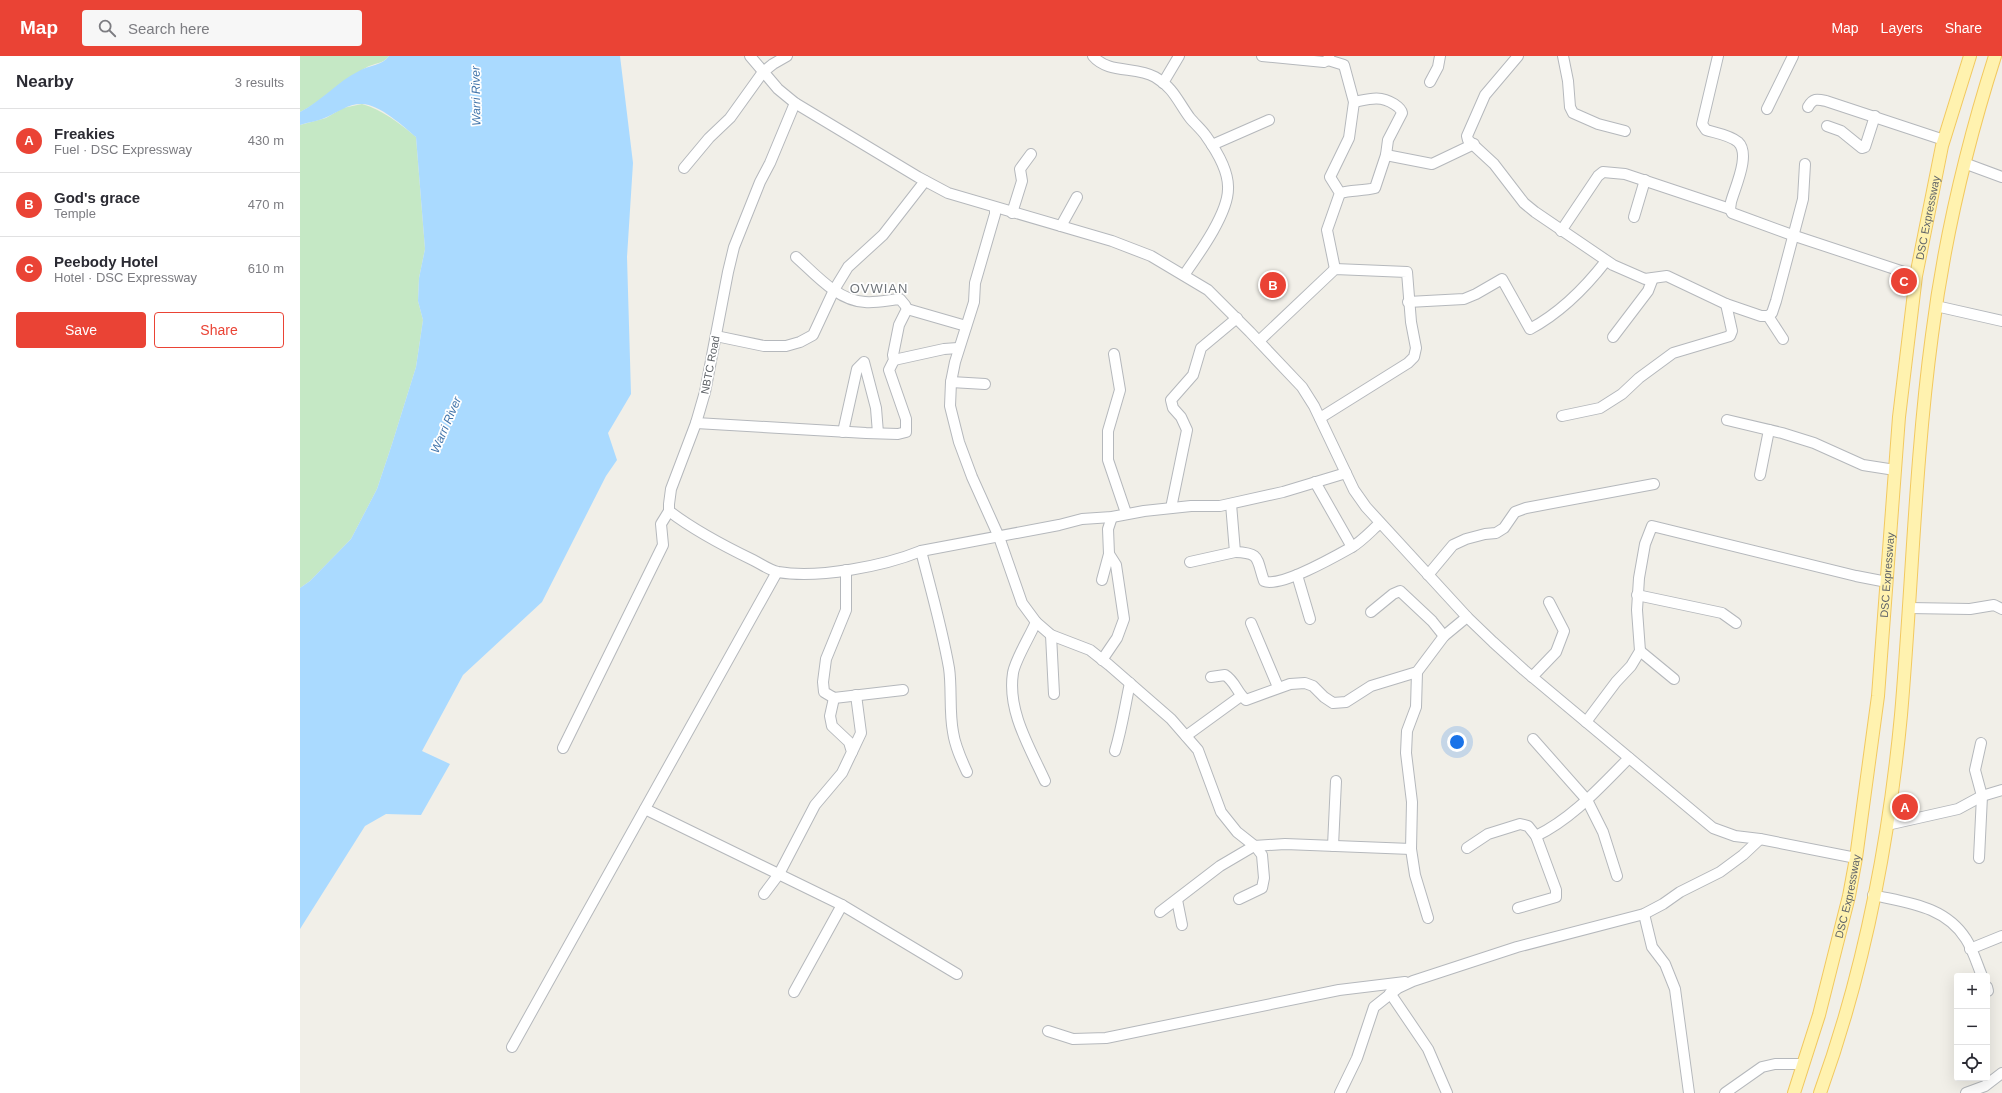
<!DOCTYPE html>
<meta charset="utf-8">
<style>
:root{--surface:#fff;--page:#f7f7f7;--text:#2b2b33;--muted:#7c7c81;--line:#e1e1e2;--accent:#ea4335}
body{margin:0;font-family:Arial,sans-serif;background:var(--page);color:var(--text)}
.controls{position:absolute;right:12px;bottom:12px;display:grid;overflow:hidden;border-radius:4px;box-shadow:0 4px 16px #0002}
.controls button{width:36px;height:36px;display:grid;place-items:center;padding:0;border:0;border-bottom:1px solid var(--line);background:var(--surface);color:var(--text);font:20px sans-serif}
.you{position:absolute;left:1157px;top:686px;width:14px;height:14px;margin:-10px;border:3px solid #fff;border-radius:50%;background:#1a73e8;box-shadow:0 0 0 6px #1a73e833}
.badge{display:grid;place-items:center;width:26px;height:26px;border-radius:50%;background:var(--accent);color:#fff;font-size:13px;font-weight:700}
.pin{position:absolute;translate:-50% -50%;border:2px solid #fff;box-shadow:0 1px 4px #0006}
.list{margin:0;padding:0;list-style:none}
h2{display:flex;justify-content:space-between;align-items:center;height:52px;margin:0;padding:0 16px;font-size:17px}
h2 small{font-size:13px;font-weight:400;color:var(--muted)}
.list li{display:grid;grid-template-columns:26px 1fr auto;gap:12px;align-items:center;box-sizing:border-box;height:64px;padding:0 16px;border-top:1px solid var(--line)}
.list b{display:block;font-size:15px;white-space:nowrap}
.list p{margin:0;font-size:13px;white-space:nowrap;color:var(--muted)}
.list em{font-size:13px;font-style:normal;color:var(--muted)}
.actions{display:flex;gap:8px;padding:12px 16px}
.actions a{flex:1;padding:9px 0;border:1px solid var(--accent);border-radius:4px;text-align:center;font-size:14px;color:var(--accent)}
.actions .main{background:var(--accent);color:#fff}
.icon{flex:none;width:22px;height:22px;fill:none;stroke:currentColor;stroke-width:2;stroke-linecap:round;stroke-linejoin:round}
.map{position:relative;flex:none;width:1702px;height:1037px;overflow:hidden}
header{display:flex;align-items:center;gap:24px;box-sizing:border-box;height:56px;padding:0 20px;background:var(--accent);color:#fff}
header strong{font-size:19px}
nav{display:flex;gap:22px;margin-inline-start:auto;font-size:14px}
.search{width:280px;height:36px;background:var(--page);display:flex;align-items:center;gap:10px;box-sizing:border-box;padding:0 14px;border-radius:4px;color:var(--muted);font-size:15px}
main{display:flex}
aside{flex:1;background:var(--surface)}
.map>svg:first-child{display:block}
</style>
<header>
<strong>Map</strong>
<div class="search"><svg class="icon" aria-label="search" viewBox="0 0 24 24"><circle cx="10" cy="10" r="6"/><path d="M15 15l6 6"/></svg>Search here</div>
<nav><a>Map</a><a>Layers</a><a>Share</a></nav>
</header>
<main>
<aside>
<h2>Nearby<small>3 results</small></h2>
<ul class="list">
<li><span class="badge">A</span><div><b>Freakies</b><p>Fuel · DSC Expressway</p></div><em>430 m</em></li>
<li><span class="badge">B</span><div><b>God's grace</b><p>Temple</p></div><em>470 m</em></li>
<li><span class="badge">C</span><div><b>Peebody Hotel</b><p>Hotel · DSC Expressway</p></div><em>610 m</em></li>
</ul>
<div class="actions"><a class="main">Save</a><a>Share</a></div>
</aside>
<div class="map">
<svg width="1702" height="1037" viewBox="0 0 1702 1037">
<rect width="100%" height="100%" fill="#f1efe8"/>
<g fill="#c5e8c5">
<path d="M0,0H89C83,8 75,7 67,11C44,24 24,44 0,56Z"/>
<path d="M62,48C83,54 99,67 116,81L125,193L119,222L118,245L123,264L116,311L92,388L77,433L51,483L10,525L0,532V69L26,62L43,52Z"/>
</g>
<path fill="#aadaff" d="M89,0H320L333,107L327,201L331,338L308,377L317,404L306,420L242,546L163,619L122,695L150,708L121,759L86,758L65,770L0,873V532L10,525L51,483L77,433L92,388L116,311L123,264L118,245L119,222L125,193L116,81C103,70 78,47 61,48C48,48 38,56 27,61C19,65 9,66 0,69V56C22,45 38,25 59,15C69,9 82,10 89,0Z"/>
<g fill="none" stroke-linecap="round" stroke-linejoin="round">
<g stroke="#b5b8bc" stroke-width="12">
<g id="minor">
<polyline points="450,0 478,33 495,47 618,121 648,137 812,185 851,200 908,234 950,276 1002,331 1014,350 1054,434 1066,451 1167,561 1193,586 1224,614 1413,772 1435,780 1460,783 1556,802"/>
<path d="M793,0C808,18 836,10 855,21C874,32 878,46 890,62C895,68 902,74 906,80C916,94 929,115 928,133C928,158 898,199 884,219"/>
<polyline points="962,0 1024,6 1028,4 1029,0"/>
<polyline points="1218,0 1185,39 1167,80 1168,84 1194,108 1224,147 1235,156 1313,209 1345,223 1367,220 1426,248 1461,260 1468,260 1472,257 1476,245 1503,143 1505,108"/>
<polyline points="1263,0 1268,25 1270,51 1273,57 1298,68 1325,75"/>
<path d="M1418,0L1402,68L1406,74C1416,77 1430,79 1438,86C1451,98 1435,131 1431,146L1430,153L1432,157L1492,179L1616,220"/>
<polyline points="1028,4 1044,9 1054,46 1049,82 1030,121 1040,137 1027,174 1035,213"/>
<polyline points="1130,26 1138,11 1140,0"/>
<polyline points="863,27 879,0"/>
<path d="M495,47L470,107L460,126L434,191L428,216L405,336L396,367L371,433L369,448V455C395,475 424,490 453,504C461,508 469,514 478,516C518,523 584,510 621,495L759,469L782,463L812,461L844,455L891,450H920L983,436L1046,417"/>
<path d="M1508,51C1513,42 1517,43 1526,45L1644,84"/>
<polyline points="1467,53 1493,0"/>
<polyline points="1527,70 1541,75 1562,92 1565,91 1575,60"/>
<polyline points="912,89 969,64"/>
<polyline points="1086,99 1132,108 1174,88"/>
<polyline points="1664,107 1702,121"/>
<polyline points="384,112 409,82 430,62 463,16 473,8 487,0"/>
<path d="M1040,137C1051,134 1063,135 1075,132L1086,99L1088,84L1102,57C1101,52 1097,50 1094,48C1080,39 1069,43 1054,46"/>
<polyline points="695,152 695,158 675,227 674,246 655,306 651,326 650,350 659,386 672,421 699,481 722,547 736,566 751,579 790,594 809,609 871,663 898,694 921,756 937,776 956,791 962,799 964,822 962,832 939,843"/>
<polyline points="712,157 722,125 720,113 731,98"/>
<polyline points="1334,161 1345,124"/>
<polyline points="761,170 777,141"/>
<polyline points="1261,175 1298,120 1303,116 1325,118 1430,153"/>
<path d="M1108,246L1164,243L1176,238L1202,223L1230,273C1260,257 1285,232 1306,205"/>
<polyline points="1636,250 1702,265"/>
<polyline points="607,253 666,270"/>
<polyline points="1468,260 1483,283"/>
<polyline points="416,280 464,290 486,290 500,286 513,279 534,234 548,211 583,179 625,125"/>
<polyline points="1313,281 1348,235 1353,222"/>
<polyline points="959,285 1035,213 1107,216 1111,266 1116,292 1114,301 1108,307 1020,362"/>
<polyline points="814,298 820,334 808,375 808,404 826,457"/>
<polyline points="594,304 644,293 658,292"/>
<polyline points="651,326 685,328"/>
<polyline points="1262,360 1300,352 1322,338 1339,322 1373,297 1430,280 1432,275 1426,248"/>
<polyline points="1427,364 1482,377 1514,387 1563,409 1595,414"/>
<path d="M396,367L566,377L598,378L606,376V363L589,314L594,304L593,299L599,269L607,253L605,249L600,243C588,244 577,247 565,246C538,245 515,218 496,201"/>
<polyline points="543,376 557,313 564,306 576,352 578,377"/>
<polyline points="1460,419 1469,374"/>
<polyline points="1015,426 1052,491"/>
<polyline points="871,452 887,374 881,361 873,352 871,344 893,319 901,292 937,262"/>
<path d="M621,495C631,534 642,572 649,612C652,632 649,655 653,676C655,690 661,703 667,716"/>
<path d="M935,496C961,497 956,502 964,525C980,532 1036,500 1052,491C1062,485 1071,475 1080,467"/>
<polyline points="890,506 935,496 931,448"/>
<polyline points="546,514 546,554 526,603 523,626 524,636 534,642 603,634"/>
<polyline points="997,519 1010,563"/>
<polyline points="1128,519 1153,489 1166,483 1185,478 1196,477 1204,472 1215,456 1226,452 1354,428"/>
<polyline points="802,524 809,498"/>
<polyline points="1337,539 1422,557 1436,567"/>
<polyline points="1609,552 1670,553 1694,549 1702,553"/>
<polyline points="1071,556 1093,538 1100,535 1132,565 1144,580"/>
<path d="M736,566C730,580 715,604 713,617C707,655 730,692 745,725"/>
<polyline points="951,567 978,631"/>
<polyline points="751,579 754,638"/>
<polyline points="1340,595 1374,623"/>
<polyline points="802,604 817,582 824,563 816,509 809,498 808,473 812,461"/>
<polyline points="1117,616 1116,651 1107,675 1106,697 1112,746 1111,793 1115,819 1128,862"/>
<path d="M911,621L925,619C935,625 937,637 946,644L990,628L1005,627L1013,630L1024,641L1033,647L1046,646L1071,630L1117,616L1144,580L1167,561"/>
<polyline points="1232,621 1256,596 1264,575 1249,546"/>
<polyline points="1286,666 1316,626 1331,610 1340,595 1337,554 1339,522 1345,488 1352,470 1556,520 1587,526"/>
<polyline points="886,680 941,640"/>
<polyline points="1233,683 1287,744 1303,776 1317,820"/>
<polyline points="263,692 363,489 361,468 369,455"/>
<path d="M815,695C822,672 825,650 830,627"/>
<polyline points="552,696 561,677 556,639"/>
<polyline points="345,753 542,849 657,918"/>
<polyline points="1587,769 1658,753 1682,740 1702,734"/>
<path d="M1236,780C1273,762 1300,731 1329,702"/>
<polyline points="1033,790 1036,725"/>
<polyline points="1167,792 1188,778 1220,768 1228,770 1236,780 1256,834 1256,841 1218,852"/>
<polyline points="1679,802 1682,740 1675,714 1681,687"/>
<polyline points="464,838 479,818 515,749 542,717 552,696 549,686 532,670 530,660 534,642"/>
<path d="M1573,839C1608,847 1645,850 1666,883C1673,894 1677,908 1682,920"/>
<polyline points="877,844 882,869"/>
<polyline points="860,856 920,810 954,790 985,788 1111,793"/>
<polyline points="1344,858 1352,891 1365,908 1375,933 1389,1037"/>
<polyline points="1670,893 1702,880"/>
<polyline points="1687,931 1688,935"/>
<polyline points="494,936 542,849"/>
<polyline points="1090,937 1128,993 1147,1037"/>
<polyline points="748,975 773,983 806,982 1039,934 1105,926"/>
<polyline points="212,991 477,516"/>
<polyline points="1040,1037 1057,1002 1074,951 1098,932 1113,925 1217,891 1344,858 1363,848 1380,836 1420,816 1443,799 1460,783"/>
<polyline points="1425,1037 1462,1011 1475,1008 1503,1008"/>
<polyline points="1666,1037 1685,1030 1702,1017"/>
</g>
</g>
<g stroke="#f2c960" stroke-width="14">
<g id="major">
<path id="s1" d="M1494,1037L1519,959L1549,840L1556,802L1578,640L1599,361L1616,220L1642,90L1670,0"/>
<path d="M1520,1037C1563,918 1589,785 1601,659C1612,533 1615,405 1632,279C1644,184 1666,91 1695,0"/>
</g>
</g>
<use href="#minor" stroke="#fff" stroke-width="10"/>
<use href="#major" stroke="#fff2af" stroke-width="12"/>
</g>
<g text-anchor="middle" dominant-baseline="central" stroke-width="3.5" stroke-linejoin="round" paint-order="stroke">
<g font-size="11" fill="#5f6368" stroke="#fff">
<text stroke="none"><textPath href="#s1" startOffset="888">DSC Expressway</textPath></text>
<text transform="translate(410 309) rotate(-79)">NBTC Road</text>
<text stroke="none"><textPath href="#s1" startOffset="528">DSC Expressway</textPath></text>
<text stroke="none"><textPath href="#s1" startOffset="204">DSC Expressway</textPath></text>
</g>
<g font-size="12" font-style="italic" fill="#4174aa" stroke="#fff">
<text transform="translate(176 40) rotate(-91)">Warri River</text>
<text transform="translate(146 369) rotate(-67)">Warri River</text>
</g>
<g font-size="13" letter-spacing="1" fill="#70757a" stroke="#fff">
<text x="579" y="232">OVWIAN</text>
</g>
</g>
</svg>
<div class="controls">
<button>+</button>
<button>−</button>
<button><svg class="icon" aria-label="locate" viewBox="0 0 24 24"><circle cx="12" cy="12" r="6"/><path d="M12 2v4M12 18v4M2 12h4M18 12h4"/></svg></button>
</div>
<div class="you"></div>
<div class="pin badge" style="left:1605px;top:751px">A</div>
<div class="pin badge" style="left:973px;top:229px">B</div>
<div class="pin badge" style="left:1604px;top:225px">C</div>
</div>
</main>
